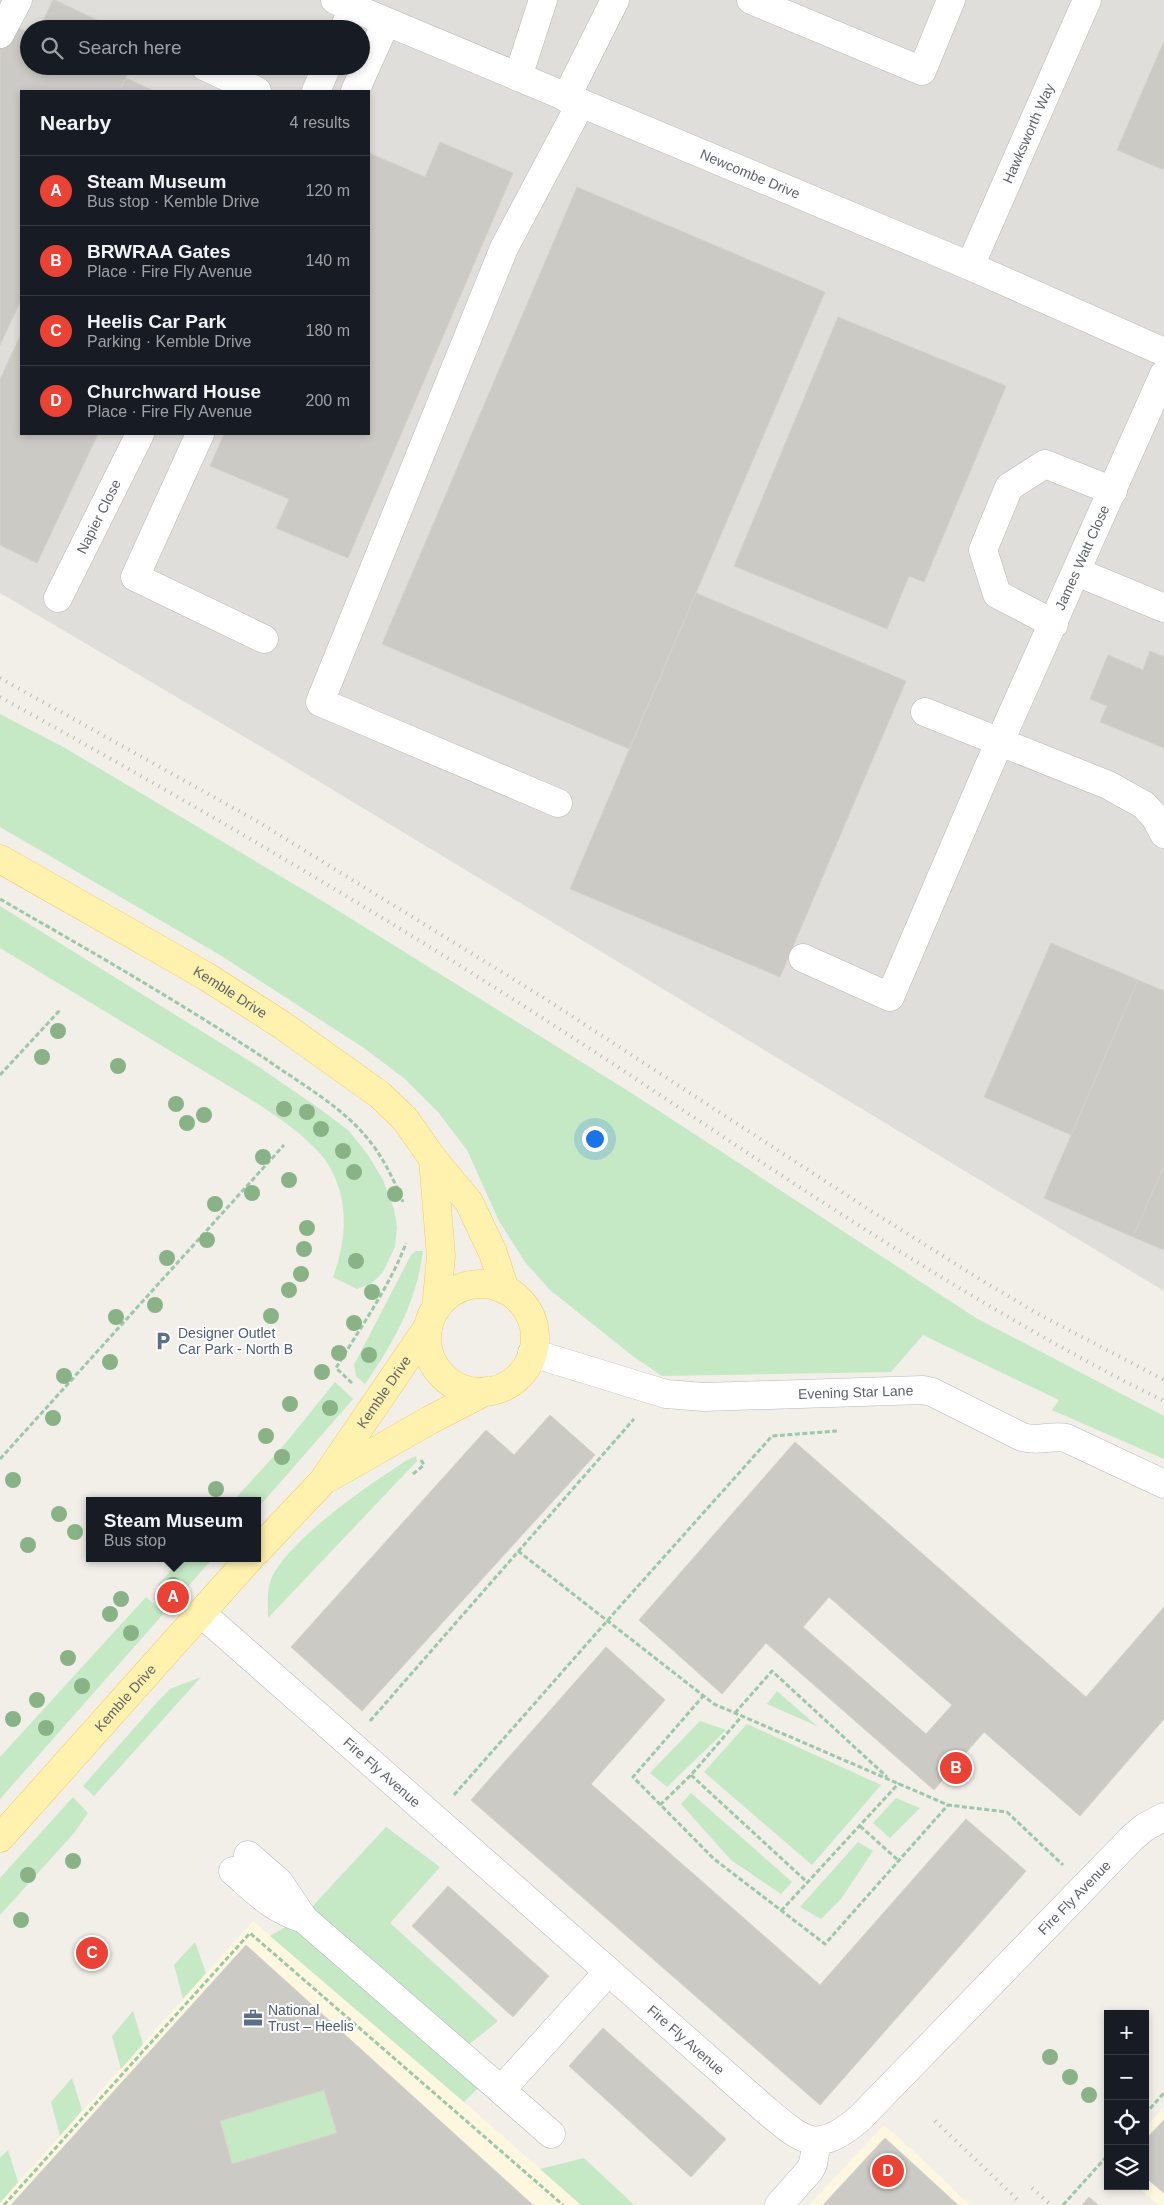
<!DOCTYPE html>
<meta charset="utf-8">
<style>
:root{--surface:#171b24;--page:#242831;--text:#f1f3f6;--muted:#9ea1a6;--line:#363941;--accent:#ea4335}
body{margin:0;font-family:Arial,sans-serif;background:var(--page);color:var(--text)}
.controls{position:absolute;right:15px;bottom:15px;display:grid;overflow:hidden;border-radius:0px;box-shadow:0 2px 8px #0003}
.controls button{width:45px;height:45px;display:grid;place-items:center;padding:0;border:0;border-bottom:1px solid var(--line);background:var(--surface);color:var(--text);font:25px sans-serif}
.you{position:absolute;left:594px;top:1138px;width:18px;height:18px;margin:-12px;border:4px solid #fff;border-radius:50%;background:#1a73e8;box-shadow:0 0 0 8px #1a73e833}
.badge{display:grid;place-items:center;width:32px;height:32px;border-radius:50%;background:var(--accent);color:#fff;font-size:16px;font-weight:700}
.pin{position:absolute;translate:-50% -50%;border:2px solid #fff;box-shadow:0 1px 5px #0006}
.popup{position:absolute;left:86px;top:1497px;width:175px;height:65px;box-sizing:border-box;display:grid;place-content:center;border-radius:0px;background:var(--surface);filter:drop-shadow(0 1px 4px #0005);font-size:16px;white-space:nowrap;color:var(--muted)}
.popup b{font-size:19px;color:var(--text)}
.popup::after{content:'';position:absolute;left:50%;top:100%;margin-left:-10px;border:10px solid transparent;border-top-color:var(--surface)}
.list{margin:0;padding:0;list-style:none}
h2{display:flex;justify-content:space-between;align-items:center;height:65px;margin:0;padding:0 20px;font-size:21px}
h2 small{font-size:16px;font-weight:400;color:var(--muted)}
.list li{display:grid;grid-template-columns:32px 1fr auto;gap:15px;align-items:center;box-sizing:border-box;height:70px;padding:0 20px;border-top:1px solid var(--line)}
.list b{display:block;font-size:19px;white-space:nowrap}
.list p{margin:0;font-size:16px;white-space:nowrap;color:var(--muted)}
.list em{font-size:16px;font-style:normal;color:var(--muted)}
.icon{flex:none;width:28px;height:28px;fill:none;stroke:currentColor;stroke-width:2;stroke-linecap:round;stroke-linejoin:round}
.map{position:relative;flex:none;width:1164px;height:2205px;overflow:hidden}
.search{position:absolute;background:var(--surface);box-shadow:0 2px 8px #0003;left:20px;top:20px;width:350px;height:55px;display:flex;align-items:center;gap:12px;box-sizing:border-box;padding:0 18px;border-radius:28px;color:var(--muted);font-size:19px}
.panel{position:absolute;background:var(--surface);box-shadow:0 2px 8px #0003;left:20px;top:90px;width:350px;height:345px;border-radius:0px}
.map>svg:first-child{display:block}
</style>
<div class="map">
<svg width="1164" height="2205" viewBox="0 0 1164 2205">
<rect width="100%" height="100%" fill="#f1efe8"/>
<g fill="#fef7e0">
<polygon points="253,1921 464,2102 581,2205 0,2205 0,2203"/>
<polygon points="1164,2107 1164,2205 1158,2205 1137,2186 1145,2186 1145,2128"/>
<polygon points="884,2125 910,2148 970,2205 809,2205"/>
</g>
<path fill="#e0deda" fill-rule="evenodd" d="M0,0H1164V1291L270,752L0,593ZM29,29H361V66H29ZM21,91H369V434H21Z"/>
<g fill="#c5e8c5">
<polygon points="0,714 65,748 329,905 633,1094 976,1318 1164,1416 1164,1459 1052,1410 1059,1400 923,1335 891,1372 662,1376 634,1357 550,1290 525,1262 499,1221 467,1150 438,1112 405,1079 364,1048 220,955 0,827"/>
<path d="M0,906L256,1065L320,1109L349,1131L368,1155L383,1180L394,1209L397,1227L395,1247L383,1272L372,1283L357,1289L333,1277C347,1239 350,1197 326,1161C301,1126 230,1087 192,1064C128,1025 64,987 0,948Z"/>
<path d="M416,1251H423C416,1304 394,1341 365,1384L356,1376L354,1365L411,1255Z"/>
<polygon points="335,1382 353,1399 257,1509 257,1501 233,1501 284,1445"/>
<path d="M416,1456L417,1461L268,1618C268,1602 266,1587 274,1573C294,1539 353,1496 386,1474C396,1468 405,1460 416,1456Z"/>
<polygon points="182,1558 213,1558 176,1600 158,1585"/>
<polygon points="146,1597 164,1613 0,1799 0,1757"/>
<polygon points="201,1677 94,1796 83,1786 160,1699 170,1689"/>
<polygon points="777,1691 817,1726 767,1704"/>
<polygon points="700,1721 726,1730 667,1787 650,1773"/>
<polygon points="747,1724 881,1785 812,1865 704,1772"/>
<polygon points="691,1793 792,1882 781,1894 731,1860 681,1804"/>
<polygon points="73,1797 88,1813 74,1833 0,1915 0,1878"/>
<polygon points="896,1798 920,1808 890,1838 873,1823"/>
<polygon points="386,1827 440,1867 390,1923 498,2021 467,2046 310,1909"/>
<polygon points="858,1842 873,1851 841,1899 821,1919 800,1907"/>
<polygon points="293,1923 480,2086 464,2102 270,1936"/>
<polygon points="195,1942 206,1973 183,1999 174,1965"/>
<polygon points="133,2011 143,2044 121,2069 112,2036"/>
<polygon points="72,2078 82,2110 60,2136 51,2102"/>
<polygon points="324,2090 337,2133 232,2164 220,2121"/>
<polygon points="8,2150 18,2182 0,2203 0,2158"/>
<polygon points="584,2158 634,2205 581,2205 540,2169"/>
</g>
<g fill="#cccac5" stroke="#d6d1c6" fill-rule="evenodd">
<polygon points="53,0 55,0 116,29 39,29"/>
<polygon points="8,23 29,33 29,66 131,66 119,91 21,91 21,300 0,345 0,39"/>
<polygon points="1164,41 1164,170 1117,150"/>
<polygon points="126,78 154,91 119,91"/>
<polygon points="440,142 513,173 348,558 276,528 289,499 210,466 224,434 369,434 369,153 425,177"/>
<polygon points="577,187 825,292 629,749 382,644"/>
<polygon points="838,317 1006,386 924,582 909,576 887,629 734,566"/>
<polygon points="21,334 21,434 98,434 37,563 0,545 0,379"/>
<polygon points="696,593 906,681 780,977 570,889"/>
<polygon points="1150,651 1164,657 1164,748 1100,722 1107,706 1090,699 1108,655 1143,670"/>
<polygon points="1051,943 1138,980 1071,1135 984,1097"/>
<polygon points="1138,980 1164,991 1164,1166 1133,1237 1044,1198"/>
<polygon points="1164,1166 1164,1250 1133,1237"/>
<polygon points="550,1415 595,1455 362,1711 291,1647 486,1430 514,1455"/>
<path d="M795,1442L1086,1697L1164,1607V1719L1080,1816L984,1732L934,1790L766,1643L722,1694L639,1620ZM829,1597L952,1705L926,1734L803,1627Z"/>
<polygon points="606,1647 665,1700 591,1784 820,1985 966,1819 1026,1871 820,2105 471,1800"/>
<polygon points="448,1886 549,1976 513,2017 412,1926"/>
<path d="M246,1945L533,2205H11ZM324,2090L337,2133L232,2164L220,2121Z"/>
<polygon points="603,2028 726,2139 691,2177 569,2066"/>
<polygon points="1164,2120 1164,2193 1145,2177 1145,2140"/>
<polygon points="885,2138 958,2205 823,2205"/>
<polygon points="1089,2197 1098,2205 1082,2205"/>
</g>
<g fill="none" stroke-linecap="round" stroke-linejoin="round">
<g stroke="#b5b8bc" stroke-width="29">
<g id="minor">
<path id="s1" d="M335,0L970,266L1164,352"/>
<polyline points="751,0 922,71 951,0"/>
<polyline points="344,29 353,8"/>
<polyline points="0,34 18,0"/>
<polyline points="204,66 257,91"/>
<polyline points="518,77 543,0"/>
<polyline points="316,91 327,66"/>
<polyline points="355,91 386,22"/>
<polyline points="566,98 615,0"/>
<path id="s2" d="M970,266L1087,0"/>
<polyline points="200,434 135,577 264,639"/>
<polyline points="1077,572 1164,608"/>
<path id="s3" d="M58,598L140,434"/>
<polyline points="1054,624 997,594 983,550 1009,487 1045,464 1113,491"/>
<polyline points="925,712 1108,785 1144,805 1155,817 1164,834"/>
<polyline points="558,803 320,702 504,248 581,103"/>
<path id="s4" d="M803,958L890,997L988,768L1164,374"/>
<path id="s5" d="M532,1353L666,1394L704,1397L923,1390L932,1392L1022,1437C1038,1442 1051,1435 1066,1438L1164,1484"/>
<path id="s6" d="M201,1613L767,2111C805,2143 818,2154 860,2118L1133,1837L1145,1827L1164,1817"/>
<polyline points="248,1855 279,1882 304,1919"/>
<path d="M233,1871C258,1893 272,1909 304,1919L501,2090"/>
<polyline points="551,2134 501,2090 608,1972"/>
<polyline points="779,2205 810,2170 813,2164 817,2141"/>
</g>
</g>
<g stroke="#f2c960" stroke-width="29">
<g id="major">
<path id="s7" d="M0,859L204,975L282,1025L380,1095L405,1119L433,1159L469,1202L493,1253L505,1290"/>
<polyline points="433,1159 441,1256 436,1309"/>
<circle cx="481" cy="1338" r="54"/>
<polyline points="330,1477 430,1420 486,1391"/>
<path id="s8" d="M257,1551L323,1481L428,1327"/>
<path id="s9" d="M0,1838L250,1558"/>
</g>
</g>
<g stroke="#9cc7a9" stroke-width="3" stroke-dasharray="5 2.5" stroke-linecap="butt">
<path d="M0,899C92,952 185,1005 273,1064C306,1087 343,1108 368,1139C383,1157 394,1180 403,1202"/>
<polyline points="0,1075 60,1010"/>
<path d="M352,1383L336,1368C359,1330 391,1284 406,1243"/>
<polyline points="0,1459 284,1145"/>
<polyline points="413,1474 424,1465 421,1460"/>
<polyline points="518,1551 714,1704 948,1805 1007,1812 1063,1865"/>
<polyline points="704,1695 633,1777 714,1859 825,1944 948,1805"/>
<polyline points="735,1713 772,1671 887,1777"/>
<polyline points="370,1721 634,1419"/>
<polyline points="691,1775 807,1882"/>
<polyline points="454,1795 622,1604 772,1436 837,1431"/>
<polyline points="660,1805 691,1775 742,1716"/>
<polyline points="860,1826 899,1861"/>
<polyline points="781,1911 899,1783"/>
<polyline points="1145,2114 1164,2093"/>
<polyline points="4,2205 250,1933 563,2205"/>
<polyline points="1063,2205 1108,2155"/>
</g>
<use href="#minor" stroke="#fff" stroke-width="28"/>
<use href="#major" stroke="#fff2af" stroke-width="28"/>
<g stroke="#b6b7b8" stroke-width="4" stroke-dasharray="1 6" stroke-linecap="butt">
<polyline points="0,678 255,820 544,998 868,1209 986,1283 1040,1315 1164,1380"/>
<path d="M0,697C183,798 365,904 541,1017C746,1149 945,1293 1164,1401"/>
<polyline points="935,2121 1019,2201"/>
<polyline points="1032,2188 1051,2205"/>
</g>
</g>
<g fill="#89b387">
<circle cx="58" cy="1031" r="8"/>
<circle cx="42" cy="1057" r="8"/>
<circle cx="118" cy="1066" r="8"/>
<circle cx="176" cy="1104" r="8"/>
<circle cx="284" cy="1109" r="8"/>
<circle cx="307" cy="1112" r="8"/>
<circle cx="204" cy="1115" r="8"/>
<circle cx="187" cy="1123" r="8"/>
<circle cx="321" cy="1129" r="8"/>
<circle cx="343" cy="1151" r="8"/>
<circle cx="263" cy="1157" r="8"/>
<circle cx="354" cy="1172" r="8"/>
<circle cx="289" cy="1180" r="8"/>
<circle cx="252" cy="1193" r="8"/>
<circle cx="395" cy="1194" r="8"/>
<circle cx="215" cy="1204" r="8"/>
<circle cx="307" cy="1228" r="8"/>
<circle cx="207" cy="1240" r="8"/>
<circle cx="304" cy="1249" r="8"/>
<circle cx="167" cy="1258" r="8"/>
<circle cx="356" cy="1261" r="8"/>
<circle cx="301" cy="1274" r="8"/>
<circle cx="289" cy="1290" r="8"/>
<circle cx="372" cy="1292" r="8"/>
<circle cx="155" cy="1305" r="8"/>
<circle cx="271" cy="1316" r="8"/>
<circle cx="116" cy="1317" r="8"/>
<circle cx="354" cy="1323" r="8"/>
<circle cx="339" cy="1353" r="8"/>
<circle cx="369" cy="1355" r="8"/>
<circle cx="110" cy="1362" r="8"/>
<circle cx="322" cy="1372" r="8"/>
<circle cx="64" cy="1376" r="8"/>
<circle cx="290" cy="1404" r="8"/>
<circle cx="330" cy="1408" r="8"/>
<circle cx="53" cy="1418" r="8"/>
<circle cx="266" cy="1436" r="8"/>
<circle cx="282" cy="1457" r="8"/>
<circle cx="13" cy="1480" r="8"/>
<circle cx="216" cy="1489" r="8"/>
<circle cx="59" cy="1514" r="8"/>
<circle cx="75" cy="1532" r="8"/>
<circle cx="28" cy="1545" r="8"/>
<circle cx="173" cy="1585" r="8"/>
<circle cx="121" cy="1599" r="8"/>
<circle cx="110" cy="1614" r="8"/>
<circle cx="131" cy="1633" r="8"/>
<circle cx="68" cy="1658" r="8"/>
<circle cx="82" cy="1686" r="8"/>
<circle cx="37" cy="1700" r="8"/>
<circle cx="13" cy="1719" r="8"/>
<circle cx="46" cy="1728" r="8"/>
<circle cx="73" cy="1861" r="8"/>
<circle cx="28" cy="1875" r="8"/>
<circle cx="21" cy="1920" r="8"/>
<circle cx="1050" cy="2057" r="8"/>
<circle cx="1070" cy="2077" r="8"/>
<circle cx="1089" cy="2095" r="8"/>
</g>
<defs>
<g id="parking-bare" transform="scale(1.5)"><path d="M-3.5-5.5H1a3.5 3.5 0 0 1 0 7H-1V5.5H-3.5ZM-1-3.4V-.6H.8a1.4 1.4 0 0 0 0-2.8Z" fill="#5c6f8a" stroke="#fff" stroke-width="2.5" paint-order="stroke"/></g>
<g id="office-bare" transform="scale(1.5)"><path d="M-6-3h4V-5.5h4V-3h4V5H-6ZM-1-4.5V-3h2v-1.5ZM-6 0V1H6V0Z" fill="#5c6f8a" stroke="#fff" stroke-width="2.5" paint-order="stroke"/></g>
</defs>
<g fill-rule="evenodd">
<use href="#parking-bare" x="163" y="1341"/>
<use href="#office-bare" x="253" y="2018"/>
</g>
<g text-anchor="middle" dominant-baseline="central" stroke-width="4" stroke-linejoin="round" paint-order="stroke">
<g font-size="14" fill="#5f6368" stroke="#fff">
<text stroke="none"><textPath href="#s2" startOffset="145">Hawksworth Way</textPath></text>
<text stroke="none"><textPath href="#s1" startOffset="450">Newcombe Drive</textPath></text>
<text stroke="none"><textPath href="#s3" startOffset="91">Napier Close</textPath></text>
<text stroke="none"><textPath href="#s4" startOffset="575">James Watt Close</textPath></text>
<text stroke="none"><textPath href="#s7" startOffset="266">Kemble Drive</textPath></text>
<text stroke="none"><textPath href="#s8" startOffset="204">Kemble Drive</textPath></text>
<text stroke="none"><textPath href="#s5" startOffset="330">Evening Star Lane</textPath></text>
<text stroke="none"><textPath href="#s9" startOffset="188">Kemble Drive</textPath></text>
<text stroke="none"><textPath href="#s6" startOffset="241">Fire Fly Avenue</textPath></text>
<text stroke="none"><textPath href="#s6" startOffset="1170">Fire Fly Avenue</textPath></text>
<text stroke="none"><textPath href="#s6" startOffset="646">Fire Fly Avenue</textPath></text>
</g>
<g font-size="14" fill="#4e5e75" stroke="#fff" text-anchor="start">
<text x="178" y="1333">Designer Outlet<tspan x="178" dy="16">Car Park - North B</tspan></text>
<text x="268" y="2010">National<tspan x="268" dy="16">Trust – Heelis</tspan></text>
</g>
</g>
</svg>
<div class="controls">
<button>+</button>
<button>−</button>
<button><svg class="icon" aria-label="locate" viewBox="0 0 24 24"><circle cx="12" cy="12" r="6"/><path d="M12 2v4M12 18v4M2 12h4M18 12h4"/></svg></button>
<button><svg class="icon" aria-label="layers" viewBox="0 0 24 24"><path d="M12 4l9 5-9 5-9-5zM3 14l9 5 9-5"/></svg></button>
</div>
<div class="you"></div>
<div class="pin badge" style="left:173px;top:1597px">A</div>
<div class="popup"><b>Steam Museum</b>Bus stop</div>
<div class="pin badge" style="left:956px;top:1768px">B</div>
<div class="pin badge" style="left:92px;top:1953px">C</div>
<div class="pin badge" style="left:888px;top:2171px">D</div>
<div class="search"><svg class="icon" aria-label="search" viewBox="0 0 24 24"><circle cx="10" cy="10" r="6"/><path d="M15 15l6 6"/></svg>Search here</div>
<section class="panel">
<h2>Nearby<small>4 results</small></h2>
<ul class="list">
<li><span class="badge">A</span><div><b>Steam Museum</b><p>Bus stop · Kemble Drive</p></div><em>120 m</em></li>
<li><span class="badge">B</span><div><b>BRWRAA Gates</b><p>Place · Fire Fly Avenue</p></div><em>140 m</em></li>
<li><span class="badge">C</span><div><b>Heelis Car Park</b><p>Parking · Kemble Drive</p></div><em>180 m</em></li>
<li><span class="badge">D</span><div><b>Churchward House</b><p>Place · Fire Fly Avenue</p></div><em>200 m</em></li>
</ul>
</section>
</div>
